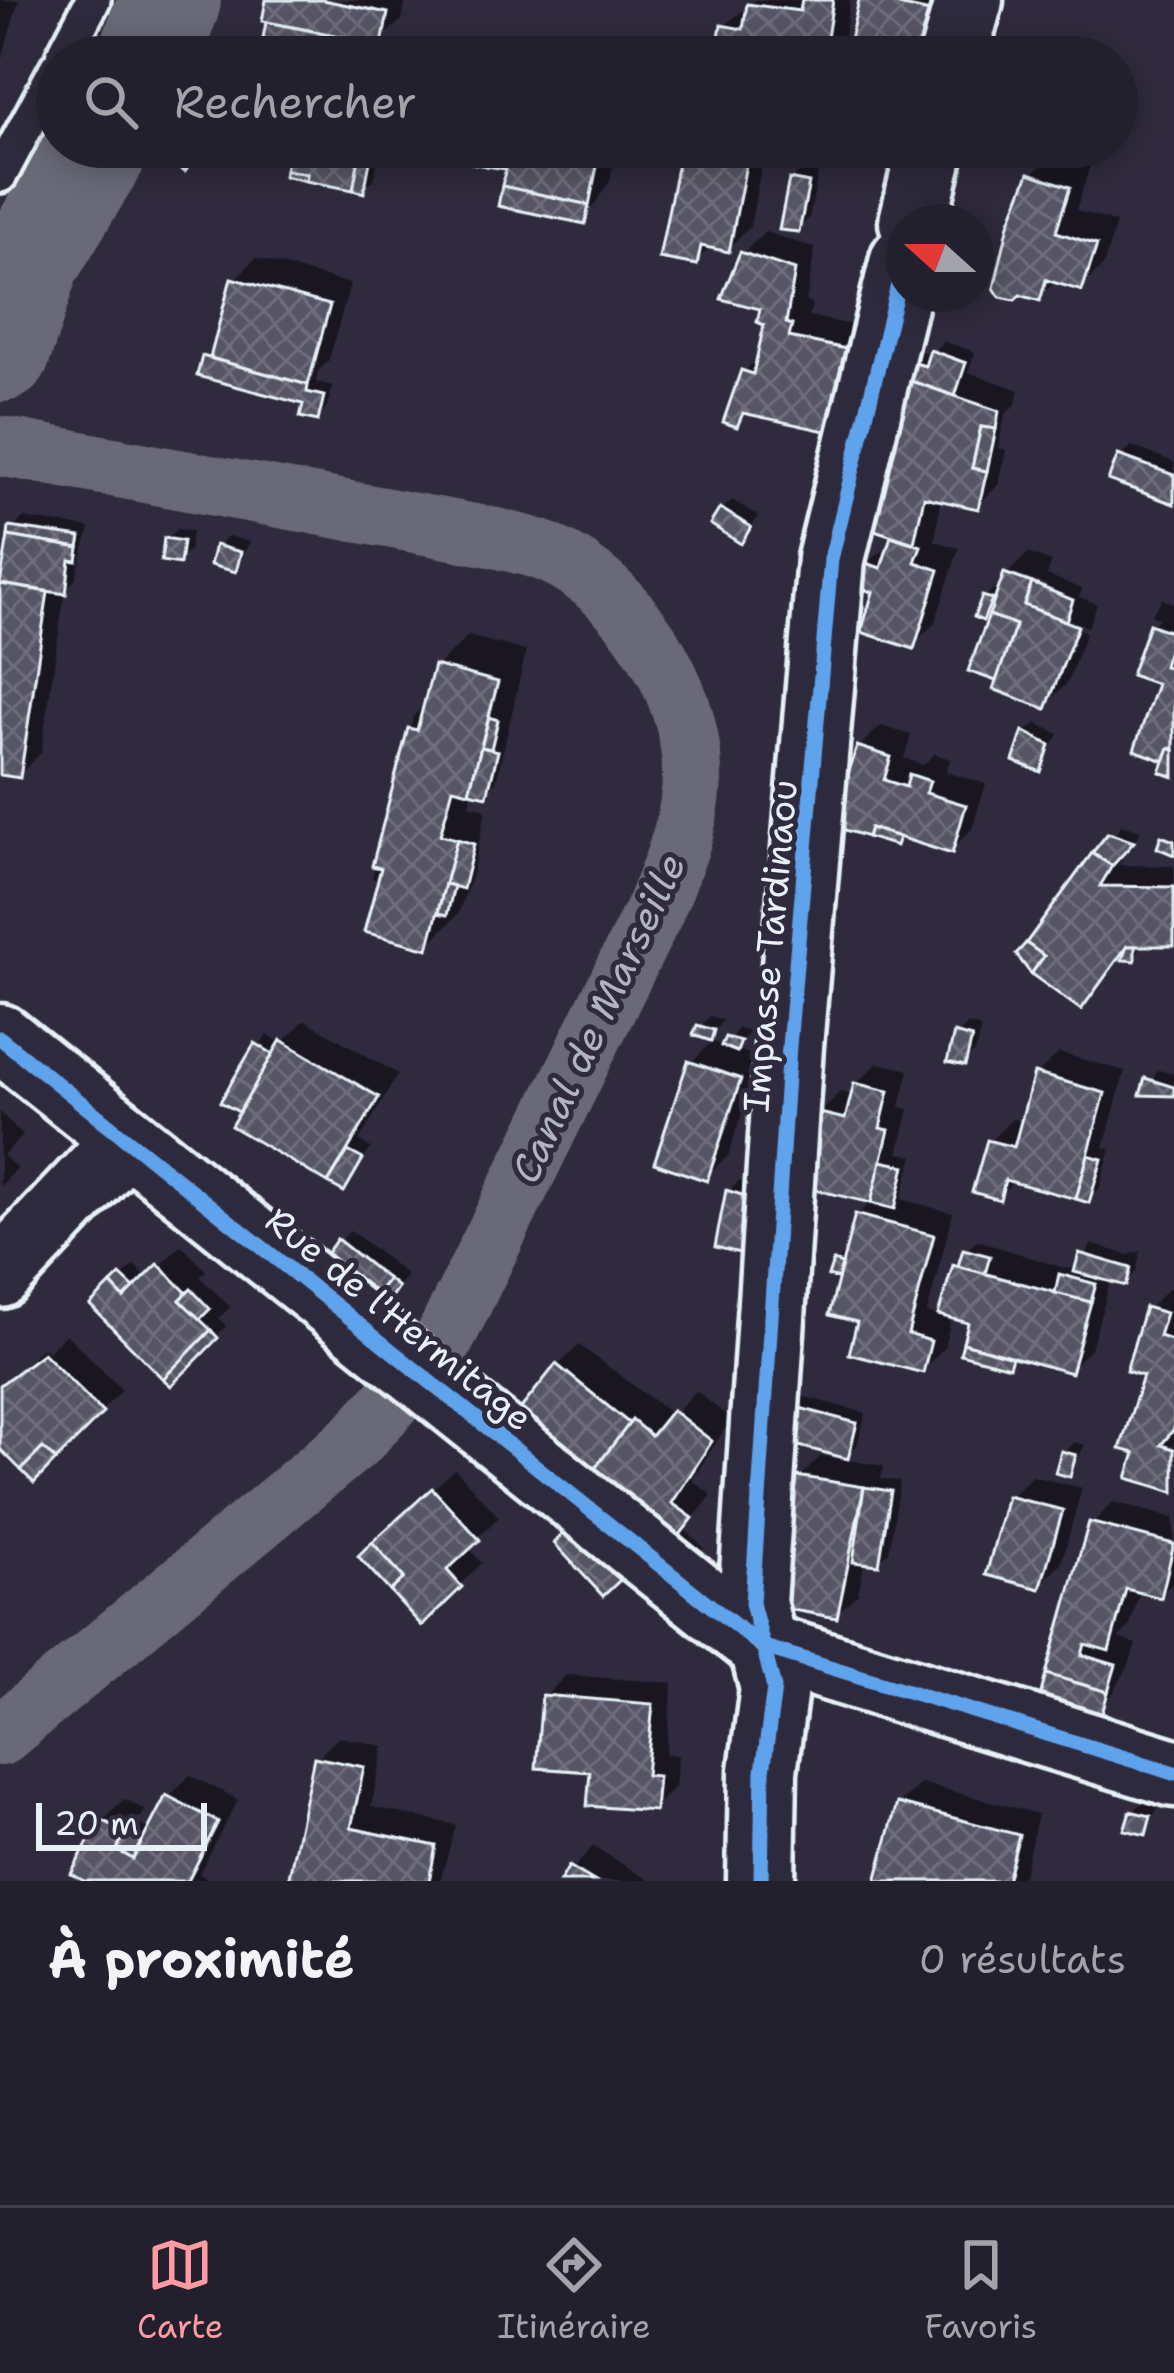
<!DOCTYPE html>
<html lang="fr">
<meta charset="utf-8">
<style>
:root{--surface:#23202e;--page:#2f2d3a;--text:#f1f3f6;--muted:#a3a3aa;--line:#403e4a;--accent:#ff9aa2}
body{margin:0;font-family:"Shantell Sans",sans-serif;background:var(--page);color:var(--text)}
.compass{position:absolute;left:886px;top:204px;width:108px;height:108px;border-radius:50%;background:var(--surface);box-shadow:0 6px 30px #0003;rotate:291deg}
.scale{position:absolute;left:36px;bottom:30px;width:171px;box-sizing:border-box;padding-left:12px;border:6px solid #e8f1f8;border-top:0;font-size:33px;line-height:42px;white-space:nowrap;color:#e8f1f8;-webkit-text-stroke:9px #2f2a3d;paint-order:stroke}
.list{margin:0;padding:0;list-style:none}
h2{display:flex;justify-content:space-between;align-items:center;height:156px;margin:0;padding:0 48px;font-size:51px}
h2 small{font-size:39px;font-weight:400;color:var(--muted)}
.icon{flex:none;width:66px;height:66px;fill:none;stroke:currentColor;stroke-width:2;stroke-linecap:round;stroke-linejoin:round}
.map{position:relative;flex:none;width:1174px;height:1881px;overflow:hidden}
.search{position:absolute;background:var(--surface);box-shadow:0 6px 30px #0003;left:36px;right:36px;top:36px;height:132px;display:flex;align-items:center;gap:30px;box-sizing:border-box;padding:0 42px;border-radius:66px;color:var(--muted);font-size:45px}
.sheet{height:324px;background:var(--surface)}
nav{display:flex;justify-content:space-around;align-items:center;box-sizing:border-box;height:168px;border-top:3px solid var(--line);background:var(--surface);font-size:33px;color:var(--muted)}
nav a{display:grid;justify-items:center;gap:6px}
nav .on{color:var(--accent)}
.map>svg:first-child{display:block}
</style>
<div class="map">
<svg width="1174" height="1881" viewBox="0 0 1174 1881">
<defs>
<pattern id="building-cross-hatch" width="8" height="8" patternUnits="userSpaceOnUse" patternTransform="scale(3)"><rect width="8" height="8" fill="#575565"/><path d="M0 0l8 8M0 8l8-8" fill="none" stroke="#6f6e7c"/></pattern>
</defs>
<rect width="100%" height="100%" fill="#2f2a3d"/>
<filter id="ink" filterUnits="userSpaceOnUse"><feTurbulence type="fractalNoise" baseFrequency=".00833" numOctaves="2"/><feDisplacementMap in="SourceGraphic" scale="24" xChannelSelector="R" yChannelSelector="G"/><feConvolveMatrix kernelMatrix="1 2 1 2 8 2 1 2 1" color-interpolation-filters="sRGB"/></filter>
<g filter="url(#ink)">
<g fill="#0007" fill-rule="evenodd">
<polygon points="0,0 19,0 0,65"/>
<polygon points="270,0 406,0 402,20 378,41 375,57 276,57 279,38 266,36"/>
<polygon points="756,0 850,0 841,53 718,57 724,26"/>
<polygon points="862,0 948,0 935,57 849,57"/>
<polygon points="163,147 202,147 185,168"/>
<polygon points="293,147 380,147 374,179 363,189 289,167"/>
<polygon points="467,147 617,147 610,181 584,220 509,167 465,158"/>
<polygon points="684,147 765,147 750,227 728,248 712,245 696,262 663,256"/>
<polygon points="1053,153 1090,166 1076,210 1116,223 1103,266 1081,287 1057,280 1039,297 1032,175"/>
<polygon points="802,170 818,173 809,218 798,229 791,180"/>
<polygon points="765,232 815,248 806,302 812,304 809,316 890,333 749,411 736,424 744,372 760,355 767,323 743,253"/>
<polygon points="256,258 350,284 329,360 318,371 316,382 333,386 327,407 317,418 307,401 205,358 216,347 234,280"/>
<polygon points="943,341 975,352 968,372 1019,390 1016,404 1005,415 998,448 1006,450 999,484 977,506 941,498 935,541 959,548 935,623 913,645 865,564 892,544 895,534 868,525 913,349 931,355"/>
<polygon points="1131,446 1174,462 1174,501 1120,457"/>
<polygon points="732,500 759,516 741,541 722,510"/>
<polygon points="23,518 90,528 75,580 65,590 41,753 19,775 0,772 0,608 12,529"/>
<polygon points="177,529 192,531 189,550 179,561 167,539"/>
<polygon points="228,536 250,542 235,568 217,547"/>
<path d="M1028,553L1052,562L1047,575L1082,589L1079,597L1097,604L1088,627L1034,606V612L1086,632L1067,683L1045,705L996,604L983,618L985,597L995,587L1001,589L1006,575ZM1014,574L1047,585L1045,591L1014,580Z"/>
<polygon points="1162,599 1174,604 1174,774 1168,760 1138,749 1161,682 1152,625 1159,618 1151,615"/>
<polygon points="468,636 526,651 496,782 486,793 473,790 469,805 486,809 472,875 458,914 428,945 381,880 372,878 414,715 425,705 437,666"/>
<polygon points="1036,723 1059,734 1040,768 1025,733"/>
<polygon points="881,726 911,735 904,758 923,765 934,754 950,759 946,772 986,784 972,829 951,850 902,835 895,842 859,747"/>
<polygon points="1121,825 1141,831 1118,865 1174,866 1174,943 1144,943 1134,958 1122,957 1080,1006 1033,972"/>
<polygon points="710,1016 723,1020 710,1037 700,1027"/>
<polygon points="305,1020 398,1074 359,1141 371,1148 344,1188 235,1125 243,1111 224,1100 267,1035 282,1043"/>
<polygon points="968,1024 981,1028 975,1052 964,1063 957,1035"/>
<polygon points="738,1028 750,1031 735,1049 760,1058 728,1156 706,1177 691,1063 712,1042 725,1046"/>
<polygon points="1059,1053 1125,1071 1104,1147 1111,1149 1099,1189 1088,1200 1016,1179 999,1196 990,1141 1012,1119 1024,1122 1037,1074"/>
<polygon points="878,1063 909,1070 900,1107 909,1109 898,1153 914,1156 901,1199 953,1213 927,1313 941,1317 955,1266 976,1240 1068,1269 1079,1267 1092,1244 1128,1255 1141,1251 1136,1272 1125,1283 1111,1279 1091,1348 1070,1369 1017,1355 1008,1364 963,1352 972,1321 952,1315 944,1348 922,1370 860,1320 844,1269 837,1276 835,1263 846,1252 858,1215 873,1200 819,1114 840,1092 854,1095 856,1084"/>
<polygon points="1158,1070 1174,1074 1174,1093 1144,1093"/>
<polygon points="0,1112 23,1135 3,1155 17,1169 0,1186"/>
<polygon points="739,1181 771,1191 769,1244 728,1192"/>
<polygon points="350,1230 407,1275 393,1293 326,1259"/>
<polygon points="181,1245 206,1270 200,1277 230,1307 219,1318 226,1326 171,1382 95,1305 134,1265 148,1279"/>
<polygon points="1170,1287 1174,1288 1174,1489 1138,1451 1148,1309"/>
<polygon points="66,1334 122,1390 34,1479 0,1444 0,1389 42,1347 48,1352"/>
<polygon points="579,1345 673,1415 696,1391 731,1419 692,1480 712,1495 685,1529 704,1548 689,1564 672,1551 682,1537 558,1366"/>
<polygon points="790,1393 866,1413 857,1445 847,1456 779,1403"/>
<polygon points="1074,1442 1085,1445 1069,1474 1064,1452"/>
<polygon points="821,1456 884,1466 881,1479 900,1481 889,1552 878,1562 865,1560 858,1593 836,1615 788,1550 799,1478"/>
<polygon points="455,1469 499,1517 468,1547 482,1563 422,1622 398,1521"/>
<polygon points="1032,1476 1082,1488 1061,1564 1039,1585 1010,1497"/>
<polygon points="1113,1502 1174,1518 1174,1581 1160,1595 1140,1590 1130,1626 1118,1638 1136,1644 1128,1667 1100,1715 1042,1699 1092,1524"/>
<polygon points="566,1675 673,1683 666,1754 678,1755 675,1786 654,1808 593,1769 545,1697"/>
<polygon points="339,1737 384,1746 371,1807 456,1825 440,1881 292,1881 317,1758"/>
<polygon points="190,1775 238,1800 199,1874 213,1881 91,1881 103,1821 124,1799 145,1810 138,1824 151,1830 169,1797"/>
<polygon points="921,1783 1038,1814 1022,1881 879,1881 899,1804"/>
<polygon points="1143,1802 1159,1806 1145,1832 1132,1813"/>
<polygon points="593,1846 650,1881 563,1881"/>
</g>
<g fill="none" stroke-linecap="round" stroke-linejoin="round">
<path stroke="#696978" stroke-width="60" d="M0,446L496,538C514,543 533,546 550,554C628,588 690,685 692,770C693,820 672,869 653,913L440,1348L357,1439L0,1736"/>
<g stroke="#696978" stroke-width="102">
<polyline points="149,57 170,0"/>
<polyline points="0,351 29,261 98,147"/>
</g>
</g>
<g fill="url(#building-cross-hatch)" stroke="#e8f1f8" stroke-width="3">
<polygon points="266,0 323,0 388,13 382,44 262,21"/>
<polygon points="802,0 833,0 824,57 737,57 738,52 717,48 721,25 743,29 747,4 800,11"/>
<polygon points="859,0 900,0 899,5 930,12 920,57 846,57"/>
<polygon points="266,22 363,41 359,57 273,57 276,41 263,38"/>
<polygon points="717,48 738,52 737,57 715,57"/>
<polygon points="160,147 176,147 195,157 185,172 156,154"/>
<polygon points="290,147 361,148 353,190 306,181 307,174 285,170"/>
<polygon points="464,147 490,147 486,166 461,161"/>
<polygon points="490,147 510,147 505,169 486,166"/>
<polygon points="510,147 601,147 589,205 502,186"/>
<polygon points="681,147 749,149 729,252 701,246 697,265 659,258"/>
<polygon points="361,148 372,151 364,193 353,190"/>
<polygon points="285,170 307,174 306,181 284,176"/>
<polygon points="1029,173 1070,187 1056,232 1097,245 1082,291 1046,280 1040,301 1020,295 1015,300 1000,297 994,288 1009,224"/>
<polygon points="789,179 809,183 799,232 779,230"/>
<polygon points="502,186 589,205 585,224 498,206"/>
<polygon points="740,252 795,270 786,323 792,325 789,337 870,354 852,437 743,413 737,427 723,422 741,370 753,374 764,325 757,322 760,309 721,299"/>
<polygon points="231,278 330,305 308,385 210,358"/>
<polygon points="930,350 966,363 955,396 894,375 900,358 925,366"/>
<polygon points="202,356 308,385 307,392 324,396 318,421 300,417 303,404 197,376"/>
<polygon points="890,374 999,411 996,429 981,427 972,468 987,471 978,509 924,497 914,543 856,524"/>
<polygon points="981,427 996,429 987,471 972,468"/>
<polygon points="1118,455 1174,475 1174,504 1108,480"/>
<polygon points="720,508 751,527 741,544 710,524"/>
<polygon points="9,527 81,537 79,548 8,536"/>
<polygon points="8,536 79,548 77,561 70,560 66,594 0,584"/>
<polygon points="891,536 921,546 915,562 939,570 914,649 861,632 873,592 855,587 863,562 881,568"/>
<polygon points="164,538 183,541 180,564 161,561"/>
<polygon points="215,545 241,552 236,572 210,565"/>
<polygon points="1004,573 1032,583 1024,605 1078,626 1046,709 993,689 1016,625 989,615"/>
<polygon points="1032,583 1073,600 1066,621 1024,605"/>
<polygon points="0,584 48,592 20,778 0,775"/>
<polygon points="982,596 992,599 983,621 974,617"/>
<polygon points="989,615 1016,625 996,681 968,671"/>
<polygon points="1149,624 1174,633 1164,666 1174,669 1174,750 1169,748 1164,761 1134,750 1157,684 1131,675"/>
<polygon points="434,665 498,682 469,792 453,788 440,835 457,839 428,949 364,932 381,868 372,866 408,728 417,730"/>
<polygon points="489,717 498,720 491,749 481,747"/>
<polygon points="1023,731 1050,745 1041,772 1013,761"/>
<polygon points="857,746 891,757 884,780 906,787 909,774 930,781 926,793 966,805 952,854 870,828 867,837 832,826"/>
<polygon points="481,747 498,751 487,796 469,792"/>
<polygon points="1169,748 1174,750 1174,777 1160,772"/>
<polygon points="870,828 899,837 896,846 867,837"/>
<polygon points="1108,833 1134,842 1112,866 1092,853"/>
<polygon points="1161,836 1174,841 1174,855 1157,848"/>
<polygon points="457,839 474,844 463,889 445,884"/>
<polygon points="1092,853 1112,866 1100,886 1174,887 1174,946 1127,946 1081,1010 1031,974 1044,956 1026,943"/>
<polygon points="445,884 454,886 447,915 438,913"/>
<polygon points="1026,943 1044,956 1031,974 1016,954"/>
<polygon points="1127,946 1135,946 1135,961 1122,960"/>
<polygon points="697,1025 714,1030 711,1041 693,1035"/>
<polygon points="954,1033 972,1038 965,1066 947,1062"/>
<polygon points="725,1037 741,1041 737,1052 721,1046"/>
<polygon points="281,1040 379,1097 328,1183 231,1126"/>
<polygon points="255,1043 273,1054 239,1112 220,1102"/>
<polygon points="688,1061 741,1079 707,1181 654,1163"/>
<polygon points="1034,1073 1105,1093 1076,1199 1005,1180 1000,1200 972,1192 987,1140 1014,1147"/>
<polygon points="1145,1078 1174,1087 1174,1096 1140,1095"/>
<polygon points="854,1083 889,1091 880,1128 889,1130 871,1203 799,1186 816,1112 845,1119"/>
<polygon points="348,1151 363,1159 344,1192 328,1183"/>
<polygon points="1088,1155 1102,1159 1089,1203 1076,1199"/>
<polygon points="881,1161 905,1166 895,1209 871,1203"/>
<polygon points="726,1190 762,1201 760,1258 715,1247"/>
<polygon points="855,1214 934,1235 908,1334 931,1341 923,1373 849,1354 857,1322 829,1315"/>
<polygon points="337,1239 388,1279 373,1299 322,1260"/>
<polygon points="963,1249 990,1256 985,1274 958,1266"/>
<polygon points="1079,1253 1131,1268 1126,1286 1074,1272"/>
<polygon points="833,1261 842,1264 838,1279 828,1276"/>
<polygon points="158,1264 187,1293 180,1300 211,1330 163,1379 90,1305 111,1284 124,1298"/>
<polygon points="953,1265 1091,1302 1071,1373 963,1343 968,1323 938,1315"/>
<polygon points="1059,1274 1096,1284 1091,1302 1055,1293"/>
<polygon points="120,1275 134,1288 124,1298 111,1284"/>
<polygon points="388,1279 398,1287 383,1308 373,1299"/>
<polygon points="191,1289 210,1309 200,1319 180,1300"/>
<polygon points="1145,1307 1166,1313 1159,1336 1174,1341 1174,1429 1161,1445 1174,1449 1174,1492 1127,1478 1135,1453 1120,1449 1143,1376 1126,1371"/>
<polygon points="211,1330 218,1338 171,1386 163,1379"/>
<polygon points="963,1343 1012,1357 1009,1367 960,1354"/>
<polygon points="43,1353 103,1413 56,1460 43,1448 21,1470 0,1449 0,1385"/>
<polygon points="556,1364 630,1424 585,1481 510,1422"/>
<polygon points="777,1402 857,1423 848,1459 784,1442"/>
<polygon points="672,1410 712,1441 672,1503 693,1518 670,1548 585,1481 632,1420 651,1436"/>
<polygon points="43,1448 56,1460 34,1483 21,1470"/>
<polygon points="1061,1451 1076,1455 1070,1477 1055,1473"/>
<polygon points="797,1476 864,1487 837,1618 782,1608"/>
<polygon points="864,1487 891,1491 879,1565 853,1562"/>
<polygon points="432,1488 480,1540 447,1570 462,1587 422,1626 390,1591 404,1578 372,1542"/>
<polygon points="1007,1496 1063,1510 1040,1589 986,1575"/>
<polygon points="575,1520 635,1566 603,1596 554,1543"/>
<polygon points="1089,1522 1174,1544 1161,1598 1126,1589 1109,1651 1085,1644 1082,1655 1116,1665 1108,1692 1046,1674"/>
<polygon points="372,1542 404,1578 390,1591 358,1556"/>
<polygon points="1046,1674 1108,1692 1101,1718 1039,1701"/>
<polygon points="542,1695 653,1704 646,1775 658,1776 655,1811 587,1806 590,1772 536,1768"/>
<polygon points="314,1757 364,1767 351,1828 436,1846 429,1881 288,1881"/>
<polygon points="166,1795 218,1822 188,1881 84,1881 71,1874 100,1819 125,1832 117,1850 133,1859"/>
<polygon points="897,1803 1019,1835 1007,1881 876,1881"/>
<polygon points="1130,1811 1151,1816 1146,1835 1124,1830"/>
<polygon points="125,1832 141,1841 133,1859 117,1850"/>
<polygon points="569,1866 594,1881 560,1881"/>
</g>
<g fill="none" stroke-linecap="round" stroke-linejoin="round">
<g stroke="#e8f1f8" stroke-width="42">
<g id="service">
<polyline points="63,57 93,0"/>
<polyline points="0,175 57,68"/>
</g>
</g>
<g stroke="#e8f1f8" stroke-width="75">
<g id="minor">
<polyline points="953,57 969,0"/>
<polyline points="913,222 931,147"/>
<polyline points="0,1038 761,1646 1174,1773"/>
<polyline points="0,1274 127,1140"/>
<polyline points="761,1881 763,1771 774,1688 752,1603 789,1046 831,559 904,260"/>
</g>
</g>
<use href="#service" stroke="#2f2a3d" stroke-width="33"/>
<use href="#minor" stroke="#2f2a3d" stroke-width="66"/>
<g stroke="#2f2a3d" stroke-width="22">
<g id="cycleway">
<polyline points="0,1038 761,1646 1174,1773"/>
<polyline points="761,1881 763,1771 774,1688 752,1603 789,1046 831,559 904,260"/>
</g>
</g>
<use href="#cycleway" stroke="#60a3ed" stroke-width="15"/>
</g>
</g>
<g text-anchor="middle" dominant-baseline="central" stroke-width="10" stroke-linejoin="round" paint-order="stroke">
<g font-size="36" fill="#e8f1f8" stroke="#2f2a3d">
<text transform="translate(770 946) rotate(-85)">Impasse Tardinaou</text>
<text transform="translate(399 1319) rotate(39)">Rue de l'Hermitage</text>
</g>
<g font-size="39" font-style="italic" fill="#afb4be" stroke="#2f2a3d">
<text transform="translate(598 1018) rotate(-65)">Canal de Marseille</text>
</g>
</g>
</svg>
<svg class="compass" viewBox="-18 -18 36 36"><path d="M0-13l5 13h-10z" fill="#e53935"/><path d="M0 13l5-13h-10z" fill="#a3a3aa"/></svg>
<div class="scale">20 m</div>
<div class="search"><svg class="icon" aria-label="search" viewBox="0 0 24 24"><circle cx="10" cy="10" r="6"/><path d="M15 15l6 6"/></svg>Rechercher</div>
</div>
<section class="sheet">
<h2>À proximité<small>0 résultats</small></h2>
<ul class="list">
</ul>
</section>
<nav>
<a class="on"><svg class="icon" aria-label="map" viewBox="0 0 24 24"><path d="M3 6l6-2 6 2 6-2v14l-6 2-6-2-6 2zM9 4v14M15 6v14"/></svg>Carte</a>
<a><svg class="icon" aria-label="directions" viewBox="0 0 24 24"><path d="M12 3l9 9-9 9-9-9zM9 14v-3h6M13 9l2 2-2 2"/></svg>Itinéraire</a>
<a><svg class="icon" aria-label="saved" viewBox="0 0 24 24"><path d="M7 4h10v16l-5-4-5 4z"/></svg>Favoris</a>
</nav>
